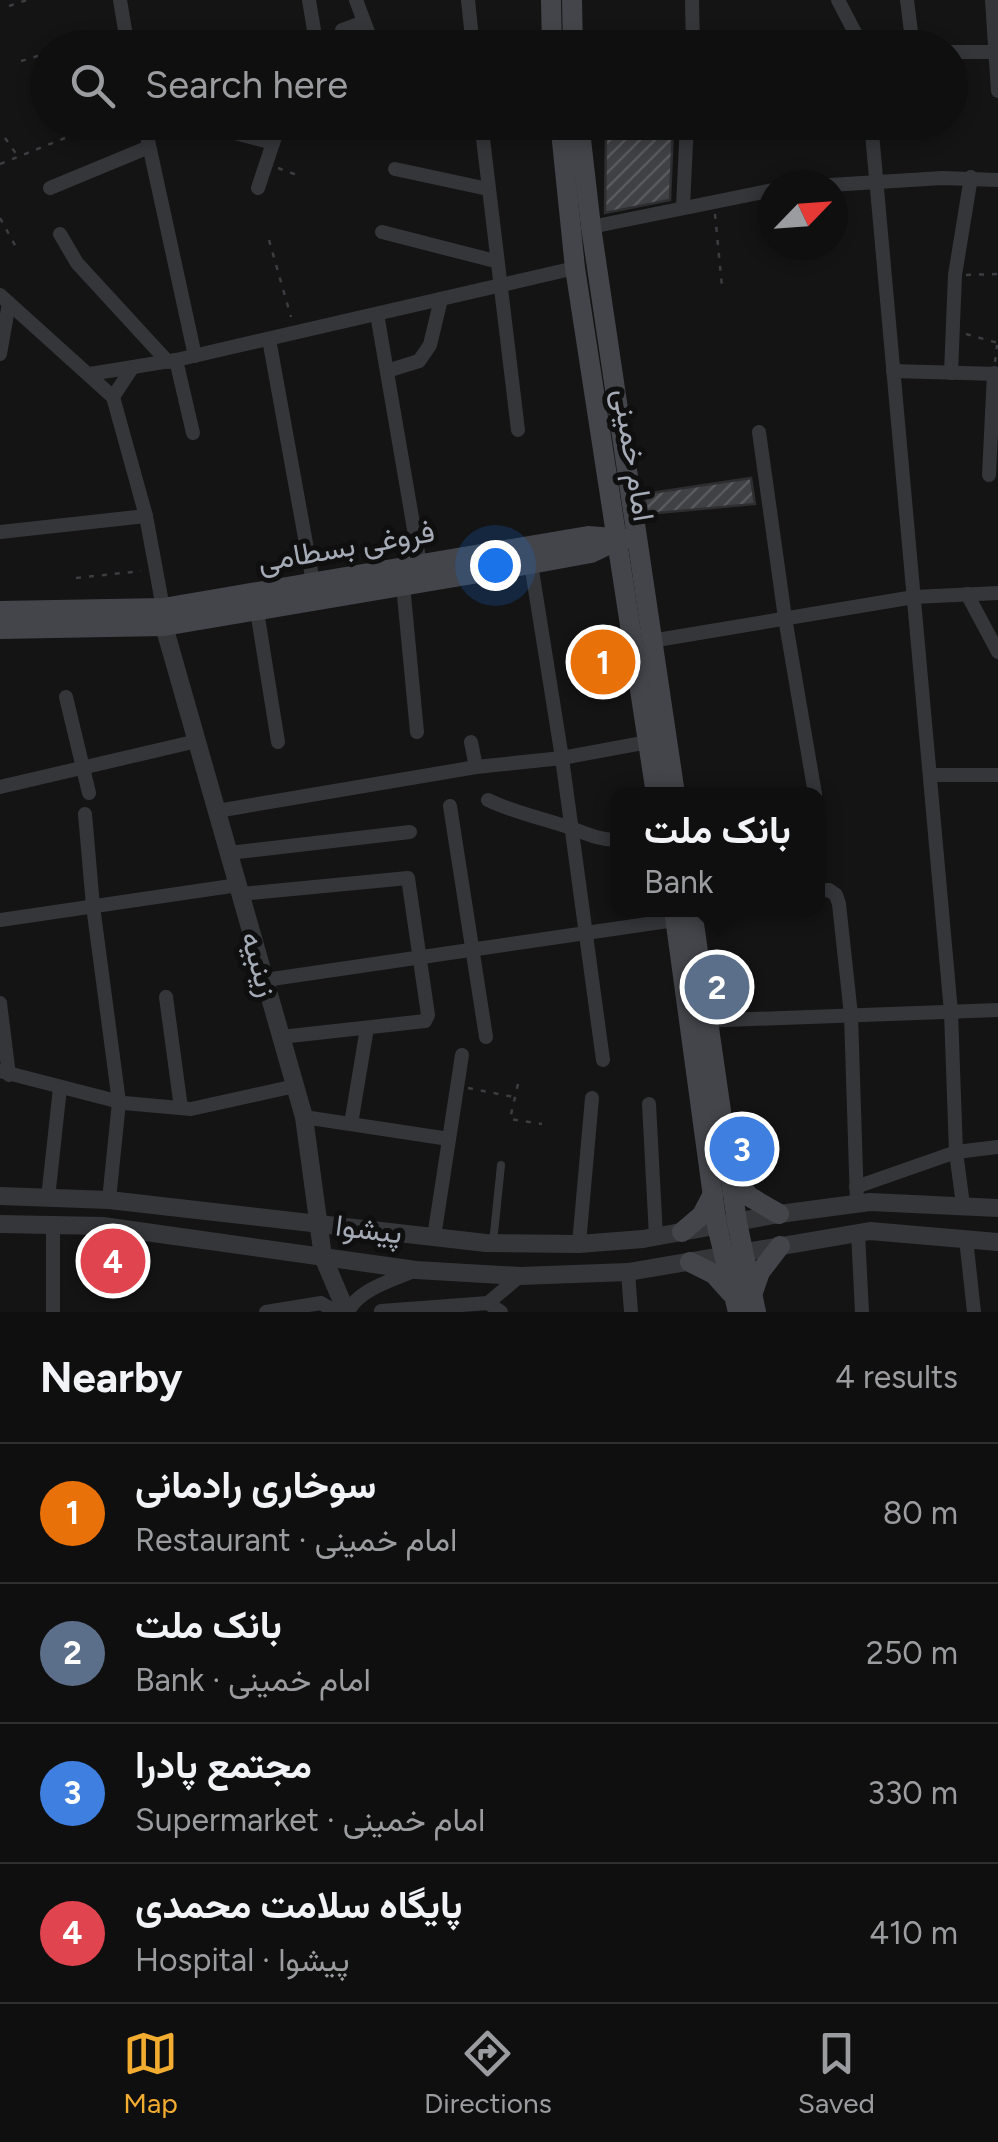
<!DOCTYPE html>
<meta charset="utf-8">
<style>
:root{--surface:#0f0f10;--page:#181819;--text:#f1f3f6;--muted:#9b9c9f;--line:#2f2f30;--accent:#f2ac2f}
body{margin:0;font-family:Figtree,Vazirmatn,sans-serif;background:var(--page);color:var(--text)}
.compass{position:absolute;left:758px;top:170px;width:90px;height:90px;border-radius:50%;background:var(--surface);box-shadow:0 5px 15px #0003;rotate:65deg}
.you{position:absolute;left:495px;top:565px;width:35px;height:35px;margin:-25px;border:8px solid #fff;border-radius:50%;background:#1a73e8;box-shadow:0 0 0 15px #1a73e833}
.badge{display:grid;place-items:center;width:65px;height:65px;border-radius:50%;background:var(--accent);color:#fff;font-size:32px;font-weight:700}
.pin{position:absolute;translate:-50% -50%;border:5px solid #fff;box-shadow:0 2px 10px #0006}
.popup{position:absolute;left:610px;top:787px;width:215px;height:130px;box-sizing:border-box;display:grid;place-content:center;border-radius:20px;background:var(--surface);filter:drop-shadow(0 2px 8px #0005);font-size:32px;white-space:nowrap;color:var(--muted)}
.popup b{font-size:38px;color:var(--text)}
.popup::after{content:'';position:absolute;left:50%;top:100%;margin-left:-20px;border:20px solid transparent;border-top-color:var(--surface)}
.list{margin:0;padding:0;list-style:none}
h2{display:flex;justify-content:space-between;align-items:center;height:130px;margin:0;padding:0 40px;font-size:42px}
h2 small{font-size:32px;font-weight:400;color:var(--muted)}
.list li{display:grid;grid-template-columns:65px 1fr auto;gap:30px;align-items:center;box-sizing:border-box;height:140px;padding:0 40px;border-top:2px solid var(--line)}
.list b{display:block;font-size:38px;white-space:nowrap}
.list p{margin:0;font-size:32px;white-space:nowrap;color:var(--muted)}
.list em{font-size:32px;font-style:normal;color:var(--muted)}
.icon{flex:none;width:55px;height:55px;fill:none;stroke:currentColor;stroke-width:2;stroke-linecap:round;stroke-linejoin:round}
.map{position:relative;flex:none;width:998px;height:1312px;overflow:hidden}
.search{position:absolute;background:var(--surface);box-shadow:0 5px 15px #0003;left:30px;right:30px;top:30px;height:110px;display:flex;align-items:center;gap:25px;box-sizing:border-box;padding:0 35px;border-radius:55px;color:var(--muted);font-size:38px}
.sheet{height:690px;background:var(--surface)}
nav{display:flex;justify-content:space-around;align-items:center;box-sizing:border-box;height:140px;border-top:2px solid var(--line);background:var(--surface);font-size:28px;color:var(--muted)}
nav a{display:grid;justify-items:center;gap:5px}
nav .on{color:var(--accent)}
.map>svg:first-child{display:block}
</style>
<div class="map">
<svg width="998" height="1312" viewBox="0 0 998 1312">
<defs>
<pattern id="building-hatch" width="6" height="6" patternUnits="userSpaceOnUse" patternTransform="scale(2.5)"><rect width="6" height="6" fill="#404145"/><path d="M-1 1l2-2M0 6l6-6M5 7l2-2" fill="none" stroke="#595a5e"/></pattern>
</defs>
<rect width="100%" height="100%" fill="#141415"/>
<g fill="url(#building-hatch)" stroke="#2e2e31" stroke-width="2.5">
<polygon points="673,128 670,200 605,213 606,133"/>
<polygon points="751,478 755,504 647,514 644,494"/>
<polygon points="93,1243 134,1244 133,1278 92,1277"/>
</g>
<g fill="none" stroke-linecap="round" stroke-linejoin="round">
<g stroke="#3b3d41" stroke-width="2.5" stroke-dasharray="5 8" stroke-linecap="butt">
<polyline points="9,6 27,0"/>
<polyline points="139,44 161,40"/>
<polyline points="64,48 114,32"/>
<polyline points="283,48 296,45"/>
<polyline points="744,48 746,26"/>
<polyline points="21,61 48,53"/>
<polyline points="741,127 742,122"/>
<polyline points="5,138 17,155"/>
<polyline points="0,164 105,122"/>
<polyline points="278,168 297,175"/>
<polyline points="715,214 722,287"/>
<polyline points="0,218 16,247"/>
<polyline points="269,240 291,317"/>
<polyline points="966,275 998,274"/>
<polyline points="966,334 998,343"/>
<polyline points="995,362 997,345"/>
<polyline points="76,578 141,571"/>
<polyline points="518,1084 510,1119 542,1124"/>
<polyline points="468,1088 514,1097"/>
</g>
<polyline stroke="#35363a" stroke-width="8" points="493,1243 501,1165"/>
<g stroke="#35363a" stroke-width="14">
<polyline points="120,0 128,48"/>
<polyline points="356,0 374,48"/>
<polyline points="468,0 473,48"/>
<polyline points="692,0 693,48"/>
<polyline points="838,0 863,48"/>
<polyline points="907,0 913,48"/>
<polyline points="992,0 998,91"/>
<polyline points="342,30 364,22"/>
<polyline points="309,48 314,30 309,0"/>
<polyline points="950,52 998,52"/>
<polyline points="144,122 195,356"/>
<polyline points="193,122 273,143"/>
<polyline points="404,122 407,132"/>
<polyline points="481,122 518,430"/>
<polyline points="871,122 951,1012 956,1152 963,1205"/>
<polyline points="579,125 614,122"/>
<polyline points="395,169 488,189"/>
<polyline points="830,185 942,178 998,180"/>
<polyline points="50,188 149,147"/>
<polyline points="258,188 280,122"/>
<polyline points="683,207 687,122"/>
<polyline points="591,227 773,190"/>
<polyline points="382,232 495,261"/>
<polyline points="60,234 77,263 168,362"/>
<polyline points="0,295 113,397"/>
<polyline points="377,314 420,564"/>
<polyline points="269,339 313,582"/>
<polyline points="0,354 9,303"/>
<polyline points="176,360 193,433"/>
<polyline points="132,368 113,397 146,516 163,608"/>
<polyline points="387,371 419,361 430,345 441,299"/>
<polyline points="893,371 998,374"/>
<polyline points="951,373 955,275 971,177"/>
<polyline points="90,374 176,360 575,268"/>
<polyline points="759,432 785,618 815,794"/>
<polyline points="989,475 994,373"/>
<polyline points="0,532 146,516"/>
<polyline points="531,564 562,758 603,1060"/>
<polyline points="403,585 417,732"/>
<polyline points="967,594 998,652"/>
<polyline points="257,611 278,742"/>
<polyline points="651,641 914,597 998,593"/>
<polyline points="66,697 89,793"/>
<polyline points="471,742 476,767"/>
<polyline points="930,775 998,775"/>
<polyline points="0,787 197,741"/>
<path d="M488,800C515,813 542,818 571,828C590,835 597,839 617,840"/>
<polyline points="450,806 486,1037"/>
<polyline points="217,811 476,767 562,758 648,742"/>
<polyline points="85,814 93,906 119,1102 109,1200"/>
<polyline points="229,853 410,832"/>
<polyline points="817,891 829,890 836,895 839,904 851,1015 857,1203"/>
<polyline points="241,894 408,878 428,1015 425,1021 281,1037"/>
<polyline points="0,920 238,885"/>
<polyline points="265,980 675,920"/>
<polyline points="166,997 181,1108"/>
<polyline points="0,1003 9,1075"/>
<polyline points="699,1021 998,1010"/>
<polyline points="0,1071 124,1103 191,1109 295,1086"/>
<polyline points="649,1104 656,1237"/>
<polyline points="304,1117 449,1139"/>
<polyline points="351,1124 367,1028"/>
<polyline points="856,1187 956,1152 998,1147"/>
<polyline points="48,1198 60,1088"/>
<polyline points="858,1233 862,1312"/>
<polyline points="434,1237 462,1055"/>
<polyline points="966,1239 974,1312"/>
<polyline points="579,1244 592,1098"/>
<polyline points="628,1272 631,1312"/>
<polyline points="488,1303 501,1312"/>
<polyline points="381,1311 488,1303 520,1276"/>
<polyline points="53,1312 53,1225"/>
<polyline points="266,1312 321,1303 336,1312"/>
<path d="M348,1312C358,1289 394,1280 416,1270"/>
</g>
<g stroke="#35363a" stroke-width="18">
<polyline points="164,626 304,1117 323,1257 343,1304"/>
<polyline points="0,1196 109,1200 486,1243 579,1244 643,1239 779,1214 870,1202 998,1208"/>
<polyline points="0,1224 103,1226 416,1270 520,1276 628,1272 870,1231 998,1242"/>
</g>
<g stroke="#43454a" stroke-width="20">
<polyline points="551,0 552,48"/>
<polyline points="572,0 573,48"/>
<polyline points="560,122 575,268 656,794"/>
<polyline points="579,122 591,227 675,794"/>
<polyline points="0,611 163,608 588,536 626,539"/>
<polyline points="0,629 164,626 531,564 591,553 616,541"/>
<polyline points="674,910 717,1226 738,1312"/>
<polyline points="692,910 737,1222 756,1312"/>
<polyline points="731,1177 750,1197 779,1214"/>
<polyline points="682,1232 702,1215 713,1194"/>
<polyline points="690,1262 714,1274 731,1293"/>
<polyline points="752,1295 760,1272 780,1246"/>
</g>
</g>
<g text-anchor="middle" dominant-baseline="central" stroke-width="10" stroke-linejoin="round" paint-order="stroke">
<g font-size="30" fill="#a5abb6" stroke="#0f0f10">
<text transform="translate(634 455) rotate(81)">امام خمینی</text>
<text transform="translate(346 546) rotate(-10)">فروغی بسطامی</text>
<text transform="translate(260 964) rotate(74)">زینبیه</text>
<text transform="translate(369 1229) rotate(7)">پیشوا</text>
</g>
</g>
</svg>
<svg class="compass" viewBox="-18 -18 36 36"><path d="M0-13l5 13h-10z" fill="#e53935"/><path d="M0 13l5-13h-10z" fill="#9b9c9f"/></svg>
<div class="you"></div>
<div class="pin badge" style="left:603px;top:662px;background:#e8710a">1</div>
<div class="pin badge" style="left:717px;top:987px;background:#5c6f8a">2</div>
<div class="popup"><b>بانک ملت</b>Bank</div>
<div class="pin badge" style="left:742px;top:1149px;background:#3f7fe0">3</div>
<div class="pin badge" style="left:113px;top:1261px;background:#e0444e">4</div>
<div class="search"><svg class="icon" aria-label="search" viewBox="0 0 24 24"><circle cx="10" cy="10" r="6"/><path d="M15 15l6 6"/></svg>Search here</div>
</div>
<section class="sheet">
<h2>Nearby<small>4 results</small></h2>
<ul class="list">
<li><span class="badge" style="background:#e8710a">1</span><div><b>سوخاری رادمانی</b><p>Restaurant · امام خمینی</p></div><em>80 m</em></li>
<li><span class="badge" style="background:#5c6f8a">2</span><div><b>بانک ملت</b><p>Bank · امام خمینی</p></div><em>250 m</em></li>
<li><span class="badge" style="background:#3f7fe0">3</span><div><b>مجتمع پادرا</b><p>Supermarket · امام خمینی</p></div><em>330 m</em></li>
<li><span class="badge" style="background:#e0444e">4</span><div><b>پایگاه سلامت محمدی</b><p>Hospital · پیشوا</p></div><em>410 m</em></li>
</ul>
</section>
<nav>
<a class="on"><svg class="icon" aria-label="map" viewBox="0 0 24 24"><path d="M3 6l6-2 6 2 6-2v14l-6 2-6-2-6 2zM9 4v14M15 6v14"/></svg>Map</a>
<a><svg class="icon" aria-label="directions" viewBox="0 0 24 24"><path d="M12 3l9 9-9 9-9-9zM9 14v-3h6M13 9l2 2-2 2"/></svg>Directions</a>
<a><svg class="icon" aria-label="saved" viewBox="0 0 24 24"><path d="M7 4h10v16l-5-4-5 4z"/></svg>Saved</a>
</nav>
